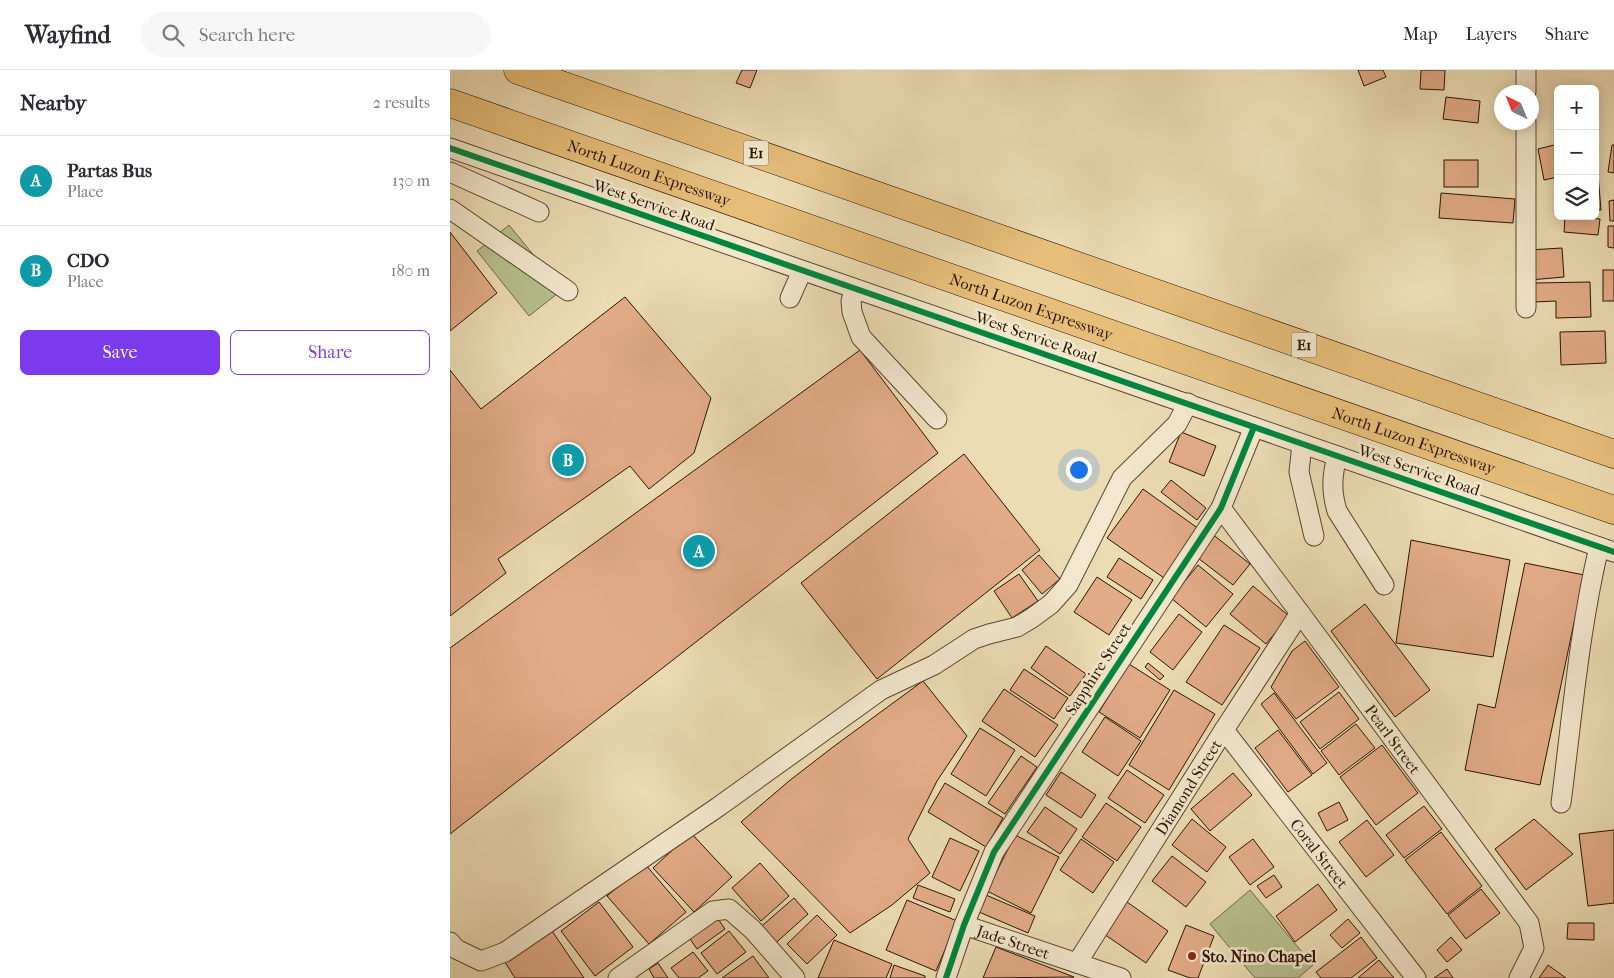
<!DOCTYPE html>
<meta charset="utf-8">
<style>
:root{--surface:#fff;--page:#f7f7f7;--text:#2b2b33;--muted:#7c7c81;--line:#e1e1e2;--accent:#7c3aed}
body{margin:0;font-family:"IM FELL French Canon",serif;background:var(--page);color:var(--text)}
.controls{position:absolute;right:15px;top:15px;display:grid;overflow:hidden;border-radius:8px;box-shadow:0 2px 12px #0003}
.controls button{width:45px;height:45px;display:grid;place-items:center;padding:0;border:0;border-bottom:1px solid var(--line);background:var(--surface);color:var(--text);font:25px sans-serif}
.compass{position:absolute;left:1044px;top:15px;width:45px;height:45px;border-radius:50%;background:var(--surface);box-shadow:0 2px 12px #0003;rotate:317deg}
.you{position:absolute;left:628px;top:399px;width:18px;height:18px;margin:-12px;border:4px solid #fff;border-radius:50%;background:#1a73e8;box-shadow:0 0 0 8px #1a73e833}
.badge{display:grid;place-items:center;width:32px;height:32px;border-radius:50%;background:var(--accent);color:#fff;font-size:16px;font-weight:700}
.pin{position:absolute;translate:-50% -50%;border:2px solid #fff;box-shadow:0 1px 5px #0006}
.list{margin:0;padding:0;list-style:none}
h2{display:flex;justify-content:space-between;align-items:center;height:65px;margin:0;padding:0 20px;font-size:21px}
h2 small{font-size:16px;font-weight:400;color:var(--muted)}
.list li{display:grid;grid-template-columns:32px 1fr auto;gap:15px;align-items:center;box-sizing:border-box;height:90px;padding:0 20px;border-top:1px solid var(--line)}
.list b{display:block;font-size:19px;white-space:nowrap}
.list p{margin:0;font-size:16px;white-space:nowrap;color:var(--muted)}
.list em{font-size:16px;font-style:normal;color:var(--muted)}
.actions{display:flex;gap:10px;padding:15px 20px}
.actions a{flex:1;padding:11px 0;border:1px solid var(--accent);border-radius:8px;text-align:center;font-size:18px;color:var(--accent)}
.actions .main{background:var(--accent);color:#fff}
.icon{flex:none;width:28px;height:28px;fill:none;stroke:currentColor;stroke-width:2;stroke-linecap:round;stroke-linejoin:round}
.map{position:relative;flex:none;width:1164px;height:908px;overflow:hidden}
header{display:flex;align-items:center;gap:30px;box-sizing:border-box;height:70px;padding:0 25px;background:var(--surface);border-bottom:1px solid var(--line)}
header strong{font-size:24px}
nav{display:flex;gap:28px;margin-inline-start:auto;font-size:18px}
.search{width:350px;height:45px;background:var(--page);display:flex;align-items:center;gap:12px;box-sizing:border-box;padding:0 18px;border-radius:28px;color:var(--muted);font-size:19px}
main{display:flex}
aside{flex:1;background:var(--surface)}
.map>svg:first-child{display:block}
</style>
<header>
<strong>Wayfind</strong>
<div class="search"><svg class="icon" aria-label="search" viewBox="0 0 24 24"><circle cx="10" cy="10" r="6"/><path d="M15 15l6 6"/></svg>Search here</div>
<nav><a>Map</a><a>Layers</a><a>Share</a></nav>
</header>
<main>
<aside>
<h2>Nearby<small>2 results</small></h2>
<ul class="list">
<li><span class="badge" style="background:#0f9aa8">A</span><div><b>Partas Bus</b><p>Place</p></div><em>130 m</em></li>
<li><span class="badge" style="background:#0f9aa8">B</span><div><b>CDO</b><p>Place</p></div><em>180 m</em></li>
</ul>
<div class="actions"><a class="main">Save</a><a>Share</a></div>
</aside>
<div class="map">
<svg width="1164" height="908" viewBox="0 0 1164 908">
<rect width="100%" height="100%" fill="#ecdcb4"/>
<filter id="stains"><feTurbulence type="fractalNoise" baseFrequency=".004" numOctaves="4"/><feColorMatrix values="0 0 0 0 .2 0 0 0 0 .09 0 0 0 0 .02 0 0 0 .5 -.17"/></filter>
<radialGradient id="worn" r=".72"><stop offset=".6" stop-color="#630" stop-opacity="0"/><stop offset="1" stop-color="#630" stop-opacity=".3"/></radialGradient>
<g fill="#b6c08e" stroke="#706a48">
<polygon points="59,155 112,220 79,246 27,181"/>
<polygon points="800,820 863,895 848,908 805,908 760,854"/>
</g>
<g fill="#e2ac88" stroke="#2b1501">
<polygon points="292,0 307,0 300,18 286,13"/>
<polygon points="908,0 933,0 936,7 914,16"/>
<polygon points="971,0 995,0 994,20 970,19"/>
<polygon points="996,27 1030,31 1028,53 993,49"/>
<polygon points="1108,74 1108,107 1094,110 1088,79"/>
<polygon points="1162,75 1164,75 1164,103 1158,102"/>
<rect x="994" y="90" width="34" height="27"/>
<polygon points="1148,104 1151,140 1145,140 1145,105"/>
<polygon points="991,123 1065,129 1063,153 989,148"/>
<polygon points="1164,130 1164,151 1160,151 1159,131"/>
<polygon points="1115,146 1150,149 1148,165 1114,162"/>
<polygon points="1158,156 1164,156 1164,178 1158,177"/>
<polygon points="0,162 47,223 0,261"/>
<polygon points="1112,178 1114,207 1080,210 1079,180"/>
<rect x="1153" y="200" width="11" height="31"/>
<polygon points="1140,212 1141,247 1106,248 1106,231 1084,232 1084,213"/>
<polygon points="175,227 261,328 244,383 199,419 180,396 48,489 56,503 0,546 0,300 31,339"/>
<polygon points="1155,261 1156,293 1111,295 1110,262"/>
<polygon points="410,280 488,383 0,764 0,578"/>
<polygon points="731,362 766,376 754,406 719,392"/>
<polygon points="514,384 590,480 427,609 351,513"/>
<polygon points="721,410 756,438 747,450 711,422"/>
<polygon points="693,419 749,459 714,508 657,468"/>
<polygon points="761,463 800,494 783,515 744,485"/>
<polygon points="961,470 1060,490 1043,587 946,573"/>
<polygon points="589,485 610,509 592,524 572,500"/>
<polygon points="669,488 703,510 691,529 657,507"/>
<polygon points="1075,493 1134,505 1090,715 1015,700 1028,634 1045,638"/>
<polygon points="748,495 783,524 756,557 721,528"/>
<polygon points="569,504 588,531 562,548 544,521"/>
<polygon points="647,507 682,530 659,565 624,542"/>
<polygon points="803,516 839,546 816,574 780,544"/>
<polygon points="915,534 980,620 945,647 881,561"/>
<polygon points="729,544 752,562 723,600 700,582"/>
<polygon points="774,555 810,578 772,635 736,612"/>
<polygon points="855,571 889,617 846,649 821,617 842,581"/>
<polygon points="596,576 636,604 620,626 581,598"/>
<polygon points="698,593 714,606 710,610 695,597"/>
<polygon points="679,594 720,620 690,668 649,642"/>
<polygon points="574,599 618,628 604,649 560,620"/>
<polygon points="473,611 517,666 487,711 458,769 480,803 442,835 400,863 291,752 339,711 383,677"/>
<polygon points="554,619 608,655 585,687 532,651"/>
<polygon points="724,620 765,644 719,720 679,695"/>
<polygon points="889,622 909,649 870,679 850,652"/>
<polygon points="824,623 877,693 863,704 811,634"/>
<polygon points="655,647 691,671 668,706 632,682"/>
<polygon points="906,654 925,678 889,705 871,681"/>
<polygon points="530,658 565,680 536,726 501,704"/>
<polygon points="828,660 862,705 838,722 805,678"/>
<polygon points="932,675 968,723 926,755 890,707"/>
<polygon points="571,686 587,697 555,744 538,733"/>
<polygon points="677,700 714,725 695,753 658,728"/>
<polygon points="611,702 646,725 631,748 596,725"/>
<polygon points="783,703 802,725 760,761 741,739"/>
<polygon points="495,713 553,748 536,777 478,742"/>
<polygon points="889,732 898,750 877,761 868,743"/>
<polygon points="656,733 691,757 667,791 632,767"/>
<polygon points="974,736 992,759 954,788 936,765"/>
<polygon points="595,737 627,759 610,784 577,762"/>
<polygon points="742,749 776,777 757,802 722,775"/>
<polygon points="1084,749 1123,784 1076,820 1045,779"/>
<polygon points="917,750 944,785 916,807 889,772"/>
<polygon points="1164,760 1164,833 1138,836 1129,764"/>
<polygon points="991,762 1032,816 997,844 955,790"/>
<polygon points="241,763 282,807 244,842 203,798"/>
<polygon points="565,765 609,787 581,843 537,821"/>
<polygon points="500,768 529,781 510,821 482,807"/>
<polygon points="631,769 664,792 643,823 610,800"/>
<polygon points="803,769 824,797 800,815 779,787"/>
<polygon points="722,786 756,812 736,837 702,811"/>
<polygon points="310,793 339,826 311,851 282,818"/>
<polygon points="195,794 236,842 199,874 157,826"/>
<polygon points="824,805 832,817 816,828 807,816"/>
<polygon points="868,814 887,840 845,872 826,846"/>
<polygon points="468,815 505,829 500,842 463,828"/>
<polygon points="1031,819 1050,843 1016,869 998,845"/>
<polygon points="536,825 585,846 578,863 529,842"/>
<polygon points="344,828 358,844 320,878 306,861"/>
<polygon points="457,830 507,851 486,901 436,880"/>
<polygon points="149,832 183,877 145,906 111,861"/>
<polygon points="677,832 718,861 696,893 654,864"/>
<polygon points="367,845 387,865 357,894 337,874"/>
<polygon points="266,846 275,859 247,879 238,866"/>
<polygon points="898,849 910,863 892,878 880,865"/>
<polygon points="1118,853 1144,853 1144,870 1117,869"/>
<polygon points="736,855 764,866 748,908 740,908 718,900"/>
<polygon points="100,858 134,908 65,908 53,889"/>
<polygon points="279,861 296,882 267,904 251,883"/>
<polygon points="911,867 927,888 901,908 871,908 866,902"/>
<polygon points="1001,867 1012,880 997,892 987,880"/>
<polygon points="384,870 442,894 436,908 368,908"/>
<polygon points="546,877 624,907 533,908"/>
<polygon points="243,882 258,901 248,908 229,908 221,898"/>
<polygon points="303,886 319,908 272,908"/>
<polygon points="929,890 944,908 908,908"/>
<polygon points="208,893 218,908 204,908 199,899"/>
<polygon points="444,895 475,906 475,908 440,908"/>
<polygon points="1098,895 1116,908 1089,908"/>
<polygon points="997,899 1003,908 984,908"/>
</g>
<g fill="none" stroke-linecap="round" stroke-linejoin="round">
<g stroke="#5b472e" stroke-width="21">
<g id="minor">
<polyline points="1076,22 1076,0"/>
<polyline points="0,78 1164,482"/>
<polyline points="0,102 89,142"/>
<polyline points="0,139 118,221"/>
<polyline points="405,219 401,231 402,242 411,267 487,349"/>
<polyline points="340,228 352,201"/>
<polyline points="1076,238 1076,52"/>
<polyline points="852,374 849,402 864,466"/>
<path d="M887,386C882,406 881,421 887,441L934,515"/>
<path id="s1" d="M771,438L850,543L1079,853L1084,878L1069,908"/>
<path id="s2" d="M774,660L966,908"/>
<path d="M1111,733C1122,648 1129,561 1149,477"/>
<path id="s3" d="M514,855L671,908"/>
<polyline points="0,872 6,879 31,891 55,882 268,737 431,620 484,595 524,569 539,564 567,557 582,548 601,534 618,515 672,408 727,354 738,333"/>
<path id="s4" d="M627,893L774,660L850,543"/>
<polyline points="168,908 263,841 279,839 303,860 345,908"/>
<polyline points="496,908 514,855 544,782 771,438 804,357"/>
</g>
</g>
<g stroke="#2b1501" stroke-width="29">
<g id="highway">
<polyline points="68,0 1164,384"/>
<path id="s5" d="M0,33L1164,440"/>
</g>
</g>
<use href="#minor" stroke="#f3e8ce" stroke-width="19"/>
<use href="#highway" stroke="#e6be7a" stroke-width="28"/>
<g stroke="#f3e8ce" stroke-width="9">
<g id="cycleway">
<polyline points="0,78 1164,482"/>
<polyline points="496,908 514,855 544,782 771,438 804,357"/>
</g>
</g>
<use href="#cycleway" stroke="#00873e" stroke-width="6"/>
</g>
<circle fill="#8f2418" stroke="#f3e8ce" stroke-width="2" cx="742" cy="886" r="5"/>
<g text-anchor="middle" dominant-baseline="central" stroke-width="5" stroke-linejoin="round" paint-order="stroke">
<g fill="#f3e8ce" stroke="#67543e" stroke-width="1">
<rect x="293.5" y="70.5" width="25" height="25" rx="4"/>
<rect x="841.5" y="262.5" width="25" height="25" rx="4"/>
</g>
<g font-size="15" font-weight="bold" fill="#2b1501">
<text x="306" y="83">E1</text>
<text x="854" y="275">E1</text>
</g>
<g font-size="16" fill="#2b1501" stroke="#f3e8ce">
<text stroke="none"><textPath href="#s5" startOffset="211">North Luzon Expressway</textPath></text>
<text transform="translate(204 135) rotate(19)">West Service Road</text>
<text stroke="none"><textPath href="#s5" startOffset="616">North Luzon Expressway</textPath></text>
<text transform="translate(586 267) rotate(19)">West Service Road</text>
<text stroke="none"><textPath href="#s5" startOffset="1021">North Luzon Expressway</textPath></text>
<text transform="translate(969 400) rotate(19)">West Service Road</text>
<text transform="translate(648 599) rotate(-57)">Sapphire Street</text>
<text stroke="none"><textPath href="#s1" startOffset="288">Pearl Street</textPath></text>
<text stroke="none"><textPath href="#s4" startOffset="208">Diamond Street</textPath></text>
<text stroke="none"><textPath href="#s2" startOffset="156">Coral Street</textPath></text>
<text stroke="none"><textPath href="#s3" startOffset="52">Jade Street</textPath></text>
</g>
<g font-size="16" font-weight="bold" fill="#2b1501" stroke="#f3e8ce" text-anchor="start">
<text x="752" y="886">Sto. Nino Chapel</text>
</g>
</g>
<rect width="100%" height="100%" filter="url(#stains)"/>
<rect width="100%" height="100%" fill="url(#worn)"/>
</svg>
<div class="controls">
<button>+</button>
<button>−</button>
<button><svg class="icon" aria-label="layers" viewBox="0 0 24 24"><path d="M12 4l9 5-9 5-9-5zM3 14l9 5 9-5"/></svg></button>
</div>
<svg class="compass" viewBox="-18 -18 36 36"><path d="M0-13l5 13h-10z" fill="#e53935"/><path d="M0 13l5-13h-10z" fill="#7c7c81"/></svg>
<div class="you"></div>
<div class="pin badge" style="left:249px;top:481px;background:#0f9aa8">A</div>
<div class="pin badge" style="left:118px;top:390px;background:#0f9aa8">B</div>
</div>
</main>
